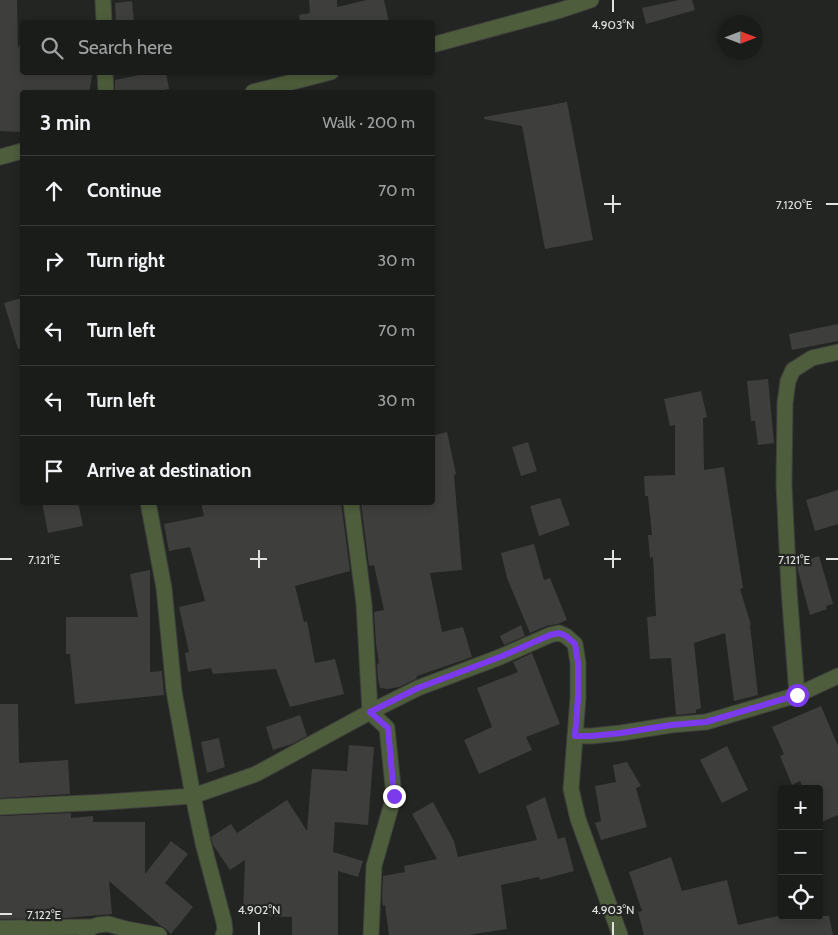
<!DOCTYPE html>
<meta charset="utf-8">
<style>
:root{--surface:#1a1c1a;--page:#232523;--text:#f1f3f6;--muted:#9fa1a2;--line:#383a39}
body{margin:0;font-family:Cabin,sans-serif;background:var(--page);color:var(--text)}
.controls{position:absolute;right:15px;bottom:15px;display:grid;overflow:hidden;border-radius:5px;box-shadow:0 2px 8px #0003}
.controls button{width:45px;height:45px;display:grid;place-items:center;padding:0;border:0;border-bottom:1px solid var(--line);background:var(--surface);color:var(--text);font:25px sans-serif}
.compass{position:absolute;left:718px;top:15px;width:45px;height:45px;border-radius:50%;background:var(--surface);box-shadow:0 2px 8px #0003;rotate:90deg}
.stop{position:absolute;width:15px;height:15px;margin:-11px;border:4px solid #7c3aed;border-radius:50%;background:#fff}
.stop.end{background:#7c3aed;border-color:#fff;box-shadow:0 1px 5px #0008}
.list{margin:0;padding:0;list-style:none}
h2{display:flex;justify-content:space-between;align-items:center;height:65px;margin:0;padding:0 20px;font-size:21px}
h2 small{font-size:16px;font-weight:400;color:var(--muted)}
.list li{display:grid;grid-template-columns:32px 1fr auto;gap:15px;align-items:center;box-sizing:border-box;height:70px;padding:0 20px;border-top:1px solid var(--line)}
.list b{display:block;font-size:19px;white-space:nowrap}
.list em{font-size:16px;font-style:normal;color:var(--muted)}
.icon{flex:none;width:28px;height:28px;fill:none;stroke:currentColor;stroke-width:2;stroke-linecap:round;stroke-linejoin:round}
.map{position:relative;flex:none;width:838px;height:935px;overflow:hidden}
.search{position:absolute;background:var(--surface);box-shadow:0 2px 8px #0003;left:20px;top:20px;width:415px;height:55px;display:flex;align-items:center;gap:12px;box-sizing:border-box;padding:0 18px;border-radius:5px;color:var(--muted);font-size:19px}
.panel{position:absolute;background:var(--surface);box-shadow:0 2px 8px #0003;left:20px;top:90px;width:415px;height:415px;border-radius:5px}
.map>svg:first-child{display:block}
</style>
<div class="map">
<svg width="838" height="935" viewBox="0 0 838 935">
<rect width="100%" height="100%" fill="#232522"/>
<g fill="#3e3f3c">
<polygon points="0,0 17,0 18,48 22,40 22,72 93,72 89,92 22,92 22,132 0,131"/>
<polygon points="309,0 337,0 337,7 367,0 384,0 389,22 300,22 299,15 310,13"/>
<polygon points="679,0 692,0 695,10 646,24 642,8"/>
<polygon points="132,1 134,22 116,22 115,3"/>
<polygon points="153,72 166,72 169,89 153,92 115,92 115,80"/>
<polygon points="567,102 593,240 545,249 522,126 484,119 484,117"/>
<polygon points="22,298 22,348 18,349 4,303"/>
<polygon points="838,324 838,341 792,350 789,334"/>
<polygon points="768,379 774,443 758,445 755,421 751,421 747,381"/>
<polygon points="701,391 707,417 703,418 704,470 724,467 743,588 740,589 751,625 750,625 758,695 734,701 725,633 694,643 701,708 696,710 696,713 676,715 671,658 650,659 647,617 656,616 653,557 650,558 648,535 652,535 648,496 645,496 644,476 675,475 675,425 670,426 664,399"/>
<polygon points="447,432 456,474 454,475 462,570 430,573 442,632 463,627 472,657 417,676 416,679 399,687 388,689 380,688 378,679 377,664 379,663 376,644 374,612 384,610 374,565 369,566 361,503 432,502 432,436"/>
<polygon points="528,442 537,471 521,476 512,447"/>
<polygon points="838,490 838,524 815,531 806,500"/>
<polygon points="560,498 570,525 539,536 530,506"/>
<polygon points="42,502 78,502 83,526 48,533"/>
<polygon points="201,502 341,502 350,571 295,586 304,622 307,621 315,663 335,659 344,694 290,707 276,669 213,674 211,668 188,672 185,653 189,652 179,607 205,601 190,547 169,551 164,524 204,516"/>
<polygon points="534,544 544,580 550,578 567,620 558,624 546,626 530,633 507,578 501,553"/>
<polygon points="819,556 833,604 826,606 827,609 810,615 798,571 797,563"/>
<polygon points="150,570 150,672 162,671 164,695 75,704 70,654 66,654 66,617 138,617 130,574"/>
<polygon points="521,625 525,636 504,645 500,636"/>
<polygon points="532,653 560,724 526,737 532,750 479,774 464,740 492,727 477,688 518,672 513,662"/>
<polygon points="0,704 18,704 19,763 68,760 70,794 0,798"/>
<polygon points="821,706 838,746 838,815 819,823 819,789 803,789 800,781 792,785 780,756 784,754 772,727"/>
<polygon points="300,715 307,736 292,744 273,750 266,727"/>
<polygon points="219,738 225,767 207,773 201,742"/>
<polygon points="349,745 374,747 368,825 335,822 333,852 363,861 358,877 338,871 338,935 292,935 292,917 243,915 245,860 230,870 213,845 211,837 231,824 237,833 287,800 307,831 312,769 347,771"/>
<polygon points="727,746 748,790 722,803 700,760"/>
<polygon points="627,762 641,786 636,788 647,827 601,840 595,823 601,821 595,786 616,782 613,765"/>
<polygon points="545,797 558,839 565,837 574,871 540,880 539,877 501,885 507,929 468,935 389,935 385,905 383,906 382,900 383,876 405,872 404,866 437,859 412,814 433,802 454,841 458,857 537,840 526,806"/>
<polygon points="71,813 71,818 93,816 93,822 145,822 145,874 171,841 188,854 165,883 193,907 171,934 165,928 161,926 109,881 112,914 65,918 0,919 0,816"/>
<polygon points="671,857 682,891 727,880 738,925 778,916 829,916 833,935 644,935 638,912 642,911 629,872"/>
</g>
<g fill="none" stroke-linecap="round" stroke-linejoin="round">
<g stroke="#3e3f3d" stroke-width="17">
<g id="minor">
<polyline points="103,0 104,22"/>
<polyline points="432,45 561,10 591,0"/>
<polyline points="105,72 106,92"/>
<polyline points="253,92 331,72"/>
<polyline points="0,157 22,151"/>
<polyline points="148,502 164,588 174,691 193,796 203,843 224,922 225,931 223,935"/>
<polyline points="351,502 364,604 370,712 387,728 394,796 374,866 371,935"/>
<polyline points="797,695 789,590 784,485 785,403 788,381 793,370 812,358 838,352"/>
<polyline points="575,736 591,736 621,733 671,725 706,722 797,695 838,676"/>
<polyline points="0,807 106,802 193,796 256,774 370,712 418,688 500,657 550,635 559,633 566,636 575,644 578,663 578,698 571,789 578,819 620,935"/>
<polyline points="0,928 92,927"/>
<polyline points="86,934 89,928 98,925 108,924 126,929 159,935"/>
</g>
</g>
<use href="#minor" stroke="#4e5d3c" stroke-width="15"/>
</g>
<g fill="none" stroke-linecap="round" stroke-linejoin="round">
<polyline stroke="#7c3aed" stroke-width="6" points="394,796 388,728 370,712 418,688 500,657 550,635 559,633 566,636 575,644 578,663 578,698 575,736 591,736 621,733 671,725 706,722 797,695"/>
</g>
<path fill="none" stroke="#e1e2e0" stroke-width="2" d="M613,0V12M613,195V213M604,204H621M826,204H838M259,550V568M613,550V568M0,559H12M250,559H267M604,559H621M826,559H838M0,914H12M259,922V935M613,922V935"/>
<g font-size="12" text-anchor="middle" fill="#e1e2e0" stroke="#232522" stroke-width="4.5" stroke-linejoin="round" paint-order="stroke">
<text x="613" y="29">4.903°N</text>
<text x="794" y="209">7.120°E</text>
<text x="794" y="564">7.121°E</text>
<text x="44" y="564">7.121°E</text>
<text x="259" y="914">4.902°N</text>
<text x="613" y="914">4.903°N</text>
<text x="44" y="919">7.122°E</text>
</g>
</svg>
<div class="controls">
<button>+</button>
<button>−</button>
<button><svg class="icon" aria-label="locate" viewBox="0 0 24 24"><circle cx="12" cy="12" r="6"/><path d="M12 2v4M12 18v4M2 12h4M18 12h4"/></svg></button>
</div>
<svg class="compass" viewBox="-18 -18 36 36"><path d="M0-13l5 13h-10z" fill="#e53935"/><path d="M0 13l5-13h-10z" fill="#9fa1a2"/></svg>
<div class="stop" style="left:797px;top:695px"></div>
<div class="stop end" style="left:394px;top:796px"></div>
<div class="search"><svg class="icon" aria-label="search" viewBox="0 0 24 24"><circle cx="10" cy="10" r="6"/><path d="M15 15l6 6"/></svg>Search here</div>
<section class="panel">
<h2>3 min<small>Walk · 200 m</small></h2>
<ul class="list">
<li><svg class="icon" aria-label="ahead" viewBox="0 0 24 24"><path d="M12 20V5M6 11l6-6 6 6"/></svg><div><b>Continue</b></div><em>70 m</em></li>
<li><svg class="icon" aria-label="right" viewBox="0 0 24 24"><path d="M7 20v-9h11M14 6l5 5-5 5"/></svg><div><b>Turn right</b></div><em>30 m</em></li>
<li><svg class="icon" aria-label="left" viewBox="0 0 24 24"><path d="M17 20v-9H6M10 6l-5 5 5 5"/></svg><div><b>Turn left</b></div><em>70 m</em></li>
<li><svg class="icon" aria-label="left" viewBox="0 0 24 24"><path d="M17 20v-9H6M10 6l-5 5 5 5"/></svg><div><b>Turn left</b></div><em>30 m</em></li>
<li><svg class="icon" aria-label="arrive" viewBox="0 0 24 24"><path d="M6 21V4h12l-3 4 3 4H6"/></svg><div><b>Arrive at destination</b></div></li>
</ul>
</section>
</div>
